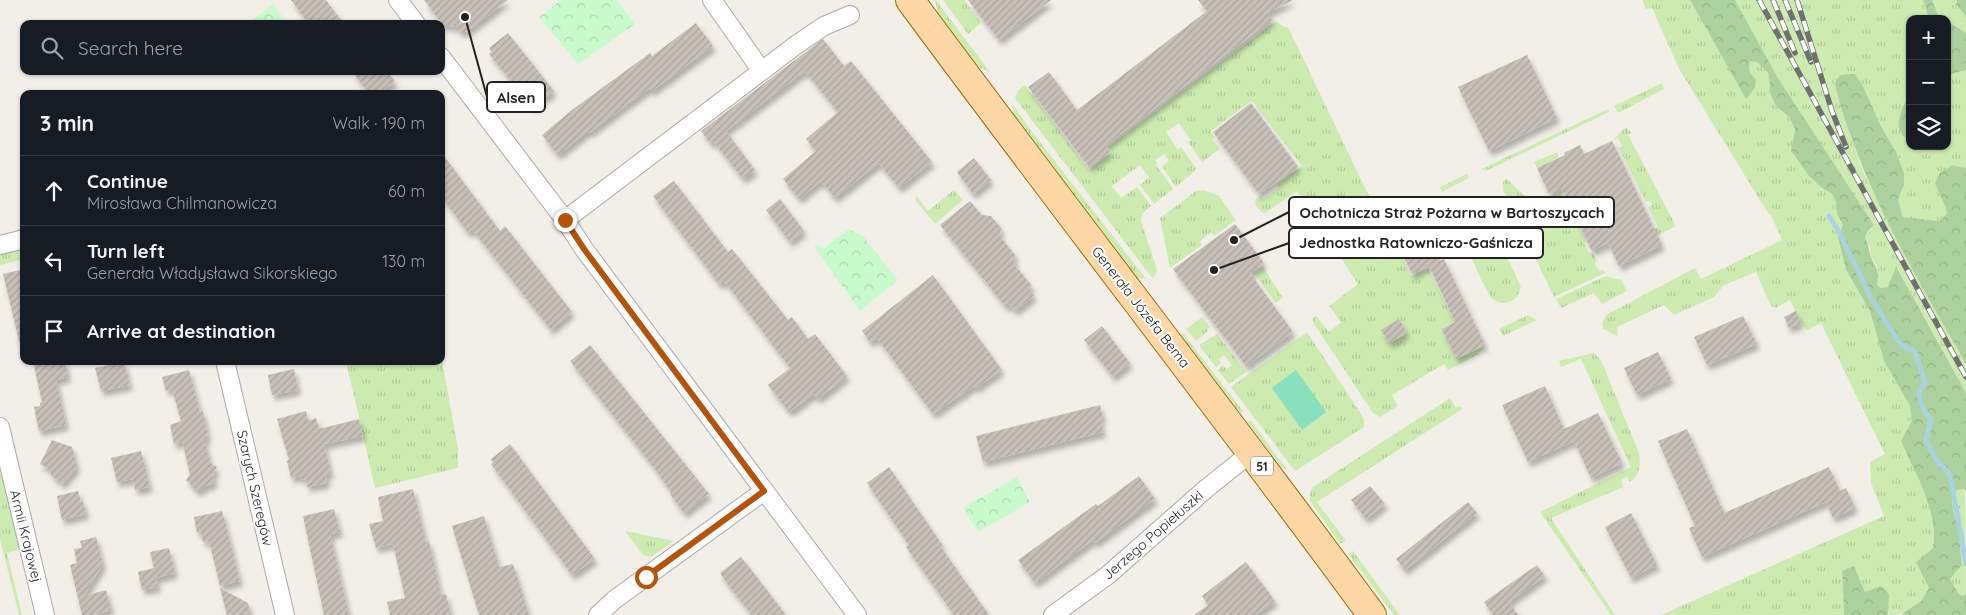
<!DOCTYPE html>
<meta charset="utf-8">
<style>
:root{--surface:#171b24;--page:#242831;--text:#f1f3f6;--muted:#9ea1a6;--line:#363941}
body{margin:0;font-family:Quicksand,sans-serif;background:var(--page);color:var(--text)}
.controls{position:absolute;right:15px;top:15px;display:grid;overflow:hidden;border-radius:10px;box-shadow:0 1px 4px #0004}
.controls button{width:45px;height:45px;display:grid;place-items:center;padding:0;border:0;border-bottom:1px solid var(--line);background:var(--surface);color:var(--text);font:25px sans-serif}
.stop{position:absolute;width:15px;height:15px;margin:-11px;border:4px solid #b45309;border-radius:50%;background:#fff}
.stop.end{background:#b45309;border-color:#fff;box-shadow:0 1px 5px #0008}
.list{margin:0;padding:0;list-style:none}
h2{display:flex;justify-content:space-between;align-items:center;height:65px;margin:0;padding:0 20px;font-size:21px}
h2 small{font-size:16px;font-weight:400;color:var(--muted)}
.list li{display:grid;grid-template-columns:32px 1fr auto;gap:15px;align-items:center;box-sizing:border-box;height:70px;padding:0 20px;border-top:1px solid var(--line)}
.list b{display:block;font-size:19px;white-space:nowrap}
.list p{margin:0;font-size:16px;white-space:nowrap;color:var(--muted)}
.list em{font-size:16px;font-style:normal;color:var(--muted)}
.icon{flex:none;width:28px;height:28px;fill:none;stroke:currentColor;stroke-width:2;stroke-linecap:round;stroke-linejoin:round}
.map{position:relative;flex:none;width:1966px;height:615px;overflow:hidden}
.search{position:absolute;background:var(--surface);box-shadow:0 1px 4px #0004;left:20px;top:20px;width:425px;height:55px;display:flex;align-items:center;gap:12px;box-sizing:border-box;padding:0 18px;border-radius:10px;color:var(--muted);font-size:19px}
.panel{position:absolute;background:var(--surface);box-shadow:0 1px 4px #0004;left:20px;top:90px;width:425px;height:275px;border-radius:10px}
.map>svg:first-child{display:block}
</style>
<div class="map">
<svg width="1966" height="615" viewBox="0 0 1966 615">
<defs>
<pattern id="grass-tufts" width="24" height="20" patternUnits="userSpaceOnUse" patternTransform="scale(1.25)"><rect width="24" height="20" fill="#cdebb0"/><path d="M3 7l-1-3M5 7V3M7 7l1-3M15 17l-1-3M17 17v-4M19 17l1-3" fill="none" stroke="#b0c997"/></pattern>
<pattern id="forest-crowns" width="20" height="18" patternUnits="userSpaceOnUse" patternTransform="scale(1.25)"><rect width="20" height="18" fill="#add19e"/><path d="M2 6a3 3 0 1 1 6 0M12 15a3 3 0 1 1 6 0" fill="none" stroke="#95b388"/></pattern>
<pattern id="park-crowns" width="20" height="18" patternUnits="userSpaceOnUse" patternTransform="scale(1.25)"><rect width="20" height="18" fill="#c8facc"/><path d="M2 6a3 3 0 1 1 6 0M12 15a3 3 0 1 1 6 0" fill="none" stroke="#acd6af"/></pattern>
<pattern id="building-hatch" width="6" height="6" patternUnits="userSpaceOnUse" patternTransform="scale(1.25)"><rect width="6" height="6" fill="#c7bfb8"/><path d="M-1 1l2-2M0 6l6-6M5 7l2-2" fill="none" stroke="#aba49e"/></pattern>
<filter id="shadow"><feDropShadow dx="3" dy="5.5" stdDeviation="2.5" flood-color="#0004"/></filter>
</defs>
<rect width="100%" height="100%" fill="#f2efe9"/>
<g fill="url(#grass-tufts)">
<polygon points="935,0 936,0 990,72 975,65 939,17"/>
<polygon points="943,0 964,0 981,23 968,34"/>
<path d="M1642,0H1690L1746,98L1755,88L1756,79C1749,73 1748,69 1750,60L1757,62L1768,73L1770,84L1769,91L1776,106L1789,117L1795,129L1791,152L1809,176L1822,188L1832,194L1837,204V214L1843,225L1846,270L1870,311L1884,361L1910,406L1912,419L1902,441C1915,474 1939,512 1933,548L1916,562L1929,587C1919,606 1910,615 1888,615L1889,611L1865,592L1854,566L1842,572L1844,615H1661L1884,516L1871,483L1870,462L1885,454L1821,323L1807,330L1801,323L1790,300L1776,308L1771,306L1756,272L1724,285L1714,297L1674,315L1664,305L1617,327L1618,336L1603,329L1602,323L1606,315L1695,268L1701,279L1782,240L1771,215L1768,213L1679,69L1652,8L1646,9Z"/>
<polygon points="1735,0 1923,0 1929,19 1910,19 1910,94 1903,104 1904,137 1910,140 1910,146 1947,146 1947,75 1966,70 1966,168 1952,165 1935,184 1945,206 1947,214 1938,221 1903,217 1898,200 1904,184 1896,152 1870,104 1835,83 1838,99 1862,169 1903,253 1966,364 1966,393 1897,267 1888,287 1880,288 1877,284 1878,268 1871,256 1870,247 1865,238 1874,225 1778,78"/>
<polygon points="1932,0 1957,0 1957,5 1966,17 1966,33 1947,21 1947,19 1939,17"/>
<polygon points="1276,21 1286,28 1288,27 1379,217 1383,217 1411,276 1428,269 1455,322 1442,329 1456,359 1485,345 1479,354 1448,370 1444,364 1392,395 1398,406 1380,417 1373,413 1314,324 1312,318 1316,316 1329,332 1341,322 1329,306 1358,284 1297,191 1265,213 1261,212 1255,204 1256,199 1261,196 1264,199 1279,188 1277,184 1302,166 1252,101 1211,131 1215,137 1212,139 1220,149 1202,162 1188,142 1191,140 1179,123 1166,132 1178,150 1181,147 1196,168 1194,172 1176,187 1162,166 1169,161 1164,154 1155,160 1158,164 1156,165 1173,189 1154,204 1140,185 1149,177 1140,165 1112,186 1121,198 1137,187 1151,206 1142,214 1141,220 1156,266 1157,271 1153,279 1015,98 1018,91 1025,85 1089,170 1112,152 1108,147"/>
<polygon points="1662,83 1664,89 1618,113 1614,106"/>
<polygon points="1012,103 1027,125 1146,279 1136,278 1014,118"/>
<polygon points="1608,109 1609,112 1486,171 1481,169"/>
<polygon points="1626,127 1632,133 1628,135 1676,226 1657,236 1654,229 1658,227 1648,207 1652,205 1650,201 1646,202 1619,148 1622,146 1618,138 1612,141"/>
<polygon points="1557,152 1559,157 1537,168 1534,162"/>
<polygon points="1467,174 1469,178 1442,192 1440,187"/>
<polygon points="1506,179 1509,181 1531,202 1514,211 1503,190 1503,182"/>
<polygon points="954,190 963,200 935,224 915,200 917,196 928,211"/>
<polygon points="1204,190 1219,196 1236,220 1214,236 1211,232 1200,241 1202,245 1170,268 1160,218 1196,191"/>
<polygon points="1561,192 1587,241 1584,243 1589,253 1593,253 1597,261 1595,263 1599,271 1603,269 1605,273 1554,297 1514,215"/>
<path d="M1472,199L1482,205L1493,225L1464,240C1457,227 1447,215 1458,202Z"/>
<path d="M1494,228L1521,287C1519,294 1517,299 1509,302C1504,304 1499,303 1494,300C1486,294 1470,254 1465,243Z"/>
<polygon points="24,247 24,259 0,265 0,253"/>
<polygon points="1263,267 1283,298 1276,303 1254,273"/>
<polygon points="1606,276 1621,280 1627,291 1602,304 1594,293 1561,308 1556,299"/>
<polygon points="1528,315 1537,320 1503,336 1499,329"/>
<polygon points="1202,317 1210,327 1207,329 1208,331 1196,341 1186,329"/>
<polygon points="1182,332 1243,411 1241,414 1181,337"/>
<polygon points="1307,332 1361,414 1364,420 1364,427 1295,471 1231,387"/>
<polygon points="1217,334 1246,372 1229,384 1218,370 1223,365 1226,369 1232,365 1224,355 1219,359 1221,363 1216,367 1199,345"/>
<path d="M1594,353L1601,360L1639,453C1641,465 1640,475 1630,482L1627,476L1621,480L1623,487L1551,518L1615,615H1611L1540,512L1631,467L1581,359L1561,367L1559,361Z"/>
<polygon points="441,355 458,448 458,468 375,488 346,361 441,361"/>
<polygon points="1450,398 1456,408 1460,406 1462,409 1317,502 1346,541 1340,544 1310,501 1310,494 1313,487"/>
<polygon points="1250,421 1251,421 1288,471 1280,466 1247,422"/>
<polygon points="3,474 23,549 7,553 22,615 19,615 0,539 0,475"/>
<polygon points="1965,489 1966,594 1962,596 1958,593 1950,579 1962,565 1958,527 1952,506 1952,497 1957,490"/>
<polygon points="625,531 674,541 651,557 643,555"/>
<polygon points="1353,551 1400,615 1394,615 1348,554"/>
</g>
<g fill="url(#forest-crowns)">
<path d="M1690,0H1735L1778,78L1874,225L1868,231L1865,238C1869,245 1869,251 1871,257C1877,271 1879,267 1877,284L1880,288L1888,287C1890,279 1895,273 1896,266L1966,393V491L1965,489L1957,490L1952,497V506L1958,527L1962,565L1950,579L1958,593L1962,596L1966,594V615H1901L1921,601L1929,588L1916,562L1933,548C1939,512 1915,473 1901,441L1912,420L1910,406L1884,361L1870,311L1846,270L1838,237L1843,225L1837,214V204L1832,194L1822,188L1809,176L1791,151L1795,129L1789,117L1776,106L1769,91L1770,84L1768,73L1757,62L1750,61C1748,69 1749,73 1756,79L1755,88L1746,99Z"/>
<polygon points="1923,0 1932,0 1939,17 1942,19 1929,19"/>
<polygon points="1957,0 1966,0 1966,17 1957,5"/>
<polygon points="1947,21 1966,33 1966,70 1947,75"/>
<path d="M1850,74H1855L1862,84L1879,122L1896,152L1904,173V184L1898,200L1903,217L1939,221L1947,214L1945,206L1935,184L1939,174L1952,165L1966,168V364C1925,292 1881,220 1853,142C1846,122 1838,103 1835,83L1840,75Z"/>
<path d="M1910,94V140C1890,132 1901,107 1910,94Z"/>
<polygon points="1854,566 1865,592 1881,586 1889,594 1888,615 1844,615 1842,571"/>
</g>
<g fill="url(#park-crowns)">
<polygon points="561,0 617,0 635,24 578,64 539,17"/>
<polygon points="273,4 288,24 247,24"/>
<polygon points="849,229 863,236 898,280 860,311 814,247 817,244 823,249"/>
<polygon points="1017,477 1030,502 978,532 963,508"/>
</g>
<polygon fill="#88e0be" points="1296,370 1326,412 1302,430 1272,388"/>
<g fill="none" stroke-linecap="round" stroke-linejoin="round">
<path stroke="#aad3df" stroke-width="5" d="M1829,216L1838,230L1871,298L1900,344L1915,352L1925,382C1925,383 1920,388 1920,389C1917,398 1925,414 1931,420L1926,440L1937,461L1950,474L1966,564"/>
</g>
<g fill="url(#building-hatch)" filter="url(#shadow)">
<polygon points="291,0 326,0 344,24 309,24"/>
<polygon points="424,0 508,0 466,32 460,32 457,27 443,25"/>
<polygon points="968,0 1051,0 999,40"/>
<polygon points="1198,0 1293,0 1267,13 1272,20 1105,146 1110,152 1089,167 1028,87 1049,72 1077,110 1207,11"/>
<polygon points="696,23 713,46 652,91 650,88 644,92 589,133 588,131 558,155 542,135 572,110 650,53 652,56"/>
<polygon points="508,33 554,91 532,107 489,54 492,52 489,48"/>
<polygon points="823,39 844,66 851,61 932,162 899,188 879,163 835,198 821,181 799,199 783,179 816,151 806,139 838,112 805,71 726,131 755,170 743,179 713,141 710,143 701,131"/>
<polygon points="1527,55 1557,118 1489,151 1458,87"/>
<polygon points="352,71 387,71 395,82 378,94 369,94"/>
<polygon points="1251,103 1298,167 1259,194 1213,132"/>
<polygon points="1612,141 1662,245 1619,266 1608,243 1592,251 1561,188 1549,194 1537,168 1565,155 1564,153 1580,145 1584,154"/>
<polygon points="441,152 500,231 505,226 572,312 551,330 472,229 468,233 441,196"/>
<polygon points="974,158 991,180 973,194 957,172"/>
<polygon points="674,181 728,252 732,249 788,320 792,317 808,339 815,334 847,376 818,399 814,394 789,412 768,385 790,368 725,282 719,284 653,196"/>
<polygon points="780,199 804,231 790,242 766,210"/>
<polygon points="970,201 982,215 991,216 1001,228 1000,236 1015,255 1014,264 1032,286 1029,289 1034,296 1015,311 1009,304 1006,307 940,225"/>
<polygon points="1410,202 1411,205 1413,204 1440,261 1444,259 1485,345 1456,359 1442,329 1455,322 1429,266 1434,263 1412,274 1385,218"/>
<polygon points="1235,224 1264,263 1250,273 1293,332 1246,366 1173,269"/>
<polygon points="24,269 24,340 19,341 3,274"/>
<polygon points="933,275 1002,370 976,388 974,386 933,414 877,338 870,342 862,331"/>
<polygon points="1796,311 1801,323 1789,328 1784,317"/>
<polygon points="1743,316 1757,344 1707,365 1694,337"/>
<polygon points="1399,319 1407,333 1389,343 1381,330"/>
<polygon points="1102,326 1130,363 1113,377 1084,340"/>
<polygon points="590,345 709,494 684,513 670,494 671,492 655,469 570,361"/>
<polygon points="1658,352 1671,379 1637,395 1624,368"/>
<polygon points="33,361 65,361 68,377 56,380 66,425 39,431 34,407 40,406 40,403 42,402"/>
<polygon points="124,362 130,385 101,391 95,368"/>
<polygon points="294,369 298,390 272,395 268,375"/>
<polygon points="189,370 200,412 203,411 206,427 208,438 204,439 210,463 217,467 213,474 215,483 205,486 198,492 186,480 190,475 183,444 181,442 174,444 170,425 181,421 172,389 166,391 162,377"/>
<polygon points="1545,386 1564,429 1598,413 1622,463 1591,478 1574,441 1528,462 1502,405"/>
<polygon points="1100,405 1103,418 1100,419 1103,432 983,462 976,436"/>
<polygon points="306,411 308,421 316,418 319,429 359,419 363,436 324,444 331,473 326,474 327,483 307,487 306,479 302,480 301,476 291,478 287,461 289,460 277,419"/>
<polygon points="1687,429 1724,513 1829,467 1840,491 1846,488 1855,508 1833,518 1826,502 1702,557 1689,528 1695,526 1658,441"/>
<polygon points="52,440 72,447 77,467 63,484 52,476 49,469 40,464"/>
<polygon points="510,444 595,559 572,575 491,464 493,463 491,459"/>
<polygon points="141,451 150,487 135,490 133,479 117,482 111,458"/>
<polygon points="889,467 943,546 941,547 989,615 954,615 906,547 909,545 867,483"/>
<polygon points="1139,476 1155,499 1095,543 1093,540 1035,583 1018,560 1096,504 1098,506"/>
<polygon points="1370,486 1385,504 1366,519 1351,500"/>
<polygon points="413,489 426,542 429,541 441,595 446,594 451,615 390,615 387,602 405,598 393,544 376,548 369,524 383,521 378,497"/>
<polygon points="78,491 81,502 83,501 86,514 62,520 57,496"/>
<polygon points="1468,502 1477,513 1405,570 1396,559"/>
<polygon points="334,509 340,532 330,534 349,615 324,615 303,516"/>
<polygon points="222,511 240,581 220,586 209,541 203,542 201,532 197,533 194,517"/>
<polygon points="1631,513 1657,565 1631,578 1605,527"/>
<polygon points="484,516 499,567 513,564 529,615 479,615 452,526"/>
<polygon points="96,537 103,564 84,596 106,590 111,610 93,615 82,615 70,565 77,563 74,549 82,548 80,541"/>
<polygon points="169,548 175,573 156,578 158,587 142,590 138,572 154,568 150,552"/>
<polygon points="741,557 753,572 786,615 752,615 726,582 720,573"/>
<polygon points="1246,562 1275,601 1256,615 1194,615 1208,605 1202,596"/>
<polygon points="1537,565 1545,576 1509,602 1518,615 1493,615 1484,602"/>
<polygon points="220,588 248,603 250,613 227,615"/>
</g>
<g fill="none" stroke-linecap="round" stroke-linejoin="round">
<g stroke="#a9a9a9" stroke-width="20">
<g id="street">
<polyline points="398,0 416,24"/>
<polyline points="712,0 761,70"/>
<polyline points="441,57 565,220 584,249 857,615"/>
<polyline points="565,220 796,45 824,26 850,15"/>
<polyline points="0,245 24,239"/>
<polyline points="225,361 285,615"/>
<polyline points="0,427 45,615"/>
<polyline points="598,615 614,600 764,491"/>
<polyline points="1053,615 1108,575 1207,488 1252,452"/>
</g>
</g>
<g stroke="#a06b00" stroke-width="30">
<path id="primary" d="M910,0C1062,206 1220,408 1372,615"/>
</g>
<use href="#street" stroke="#fff" stroke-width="18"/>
<use href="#primary" stroke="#fcd6a4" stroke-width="28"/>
<g stroke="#707070" stroke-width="5.5">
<g id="rail">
<polyline points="1759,0 1966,377"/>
<polyline points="1773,0 1795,53"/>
<polyline points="1785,0 1811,62"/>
<polyline points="1797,0 1832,111 1846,147"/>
</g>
</g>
<use href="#rail" stroke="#fff" stroke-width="4" stroke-dasharray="11" stroke-linecap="butt"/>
</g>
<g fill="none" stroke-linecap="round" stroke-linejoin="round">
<polyline stroke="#b45309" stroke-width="6" points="565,220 584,249 764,491 646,577"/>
</g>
<g text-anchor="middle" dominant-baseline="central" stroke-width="4" stroke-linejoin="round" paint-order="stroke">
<rect fill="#fff" stroke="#646464" stroke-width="1" x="1251" y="456.5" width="22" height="19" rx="4"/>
<g font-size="12" font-weight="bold" fill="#222">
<text x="1262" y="466">51</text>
</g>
<g font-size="14" fill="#222" stroke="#fff">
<text transform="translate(1141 307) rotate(52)">Generała Józefa Bema</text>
<text transform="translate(255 488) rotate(77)">Szarych Szeregów</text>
<text transform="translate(1153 535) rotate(-41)">Jerzego Popiełuszki</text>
<text transform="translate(26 536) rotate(76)">Armii Krajowej</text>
</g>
</g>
<path fill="none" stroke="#222" stroke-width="2" d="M465 17L487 97M1234 240L1289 212M1214 270L1289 243"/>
<g fill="#222" stroke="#fff" stroke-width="2">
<circle cx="465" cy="17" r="5"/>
<circle cx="1234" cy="240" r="5"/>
<circle cx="1214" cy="270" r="5"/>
</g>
<g fill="#fff" stroke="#222" stroke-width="2">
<rect x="487" y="82" width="58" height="30" rx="5"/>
<rect x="1289" y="197" width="325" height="30" rx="5"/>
<rect x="1289" y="228" width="254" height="30" rx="5"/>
</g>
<g font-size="15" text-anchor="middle" font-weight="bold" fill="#222">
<text x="516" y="103">Alsen</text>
<text x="1452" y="218">Ochotnicza Straż Pożarna w Bartoszycach</text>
<text x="1416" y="248">Jednostka Ratowniczo-Gaśnicza</text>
</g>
</svg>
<div class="controls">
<button>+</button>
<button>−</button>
<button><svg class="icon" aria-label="layers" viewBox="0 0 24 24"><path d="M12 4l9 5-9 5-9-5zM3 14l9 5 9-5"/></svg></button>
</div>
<div class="stop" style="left:646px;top:577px"></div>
<div class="stop end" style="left:565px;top:220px"></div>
<div class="search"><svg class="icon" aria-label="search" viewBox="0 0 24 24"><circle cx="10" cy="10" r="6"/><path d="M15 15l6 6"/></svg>Search here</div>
<section class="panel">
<h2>3 min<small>Walk · 190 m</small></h2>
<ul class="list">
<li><svg class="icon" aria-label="ahead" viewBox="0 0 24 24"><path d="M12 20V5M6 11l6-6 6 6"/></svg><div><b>Continue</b><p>Mirosława Chilmanowicza</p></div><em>60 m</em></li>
<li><svg class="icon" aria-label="left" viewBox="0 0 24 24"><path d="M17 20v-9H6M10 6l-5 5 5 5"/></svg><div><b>Turn left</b><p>Generała Władysława Sikorskiego</p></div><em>130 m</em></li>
<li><svg class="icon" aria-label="arrive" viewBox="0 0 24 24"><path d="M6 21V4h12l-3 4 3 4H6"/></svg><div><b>Arrive at destination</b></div></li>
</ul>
</section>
</div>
